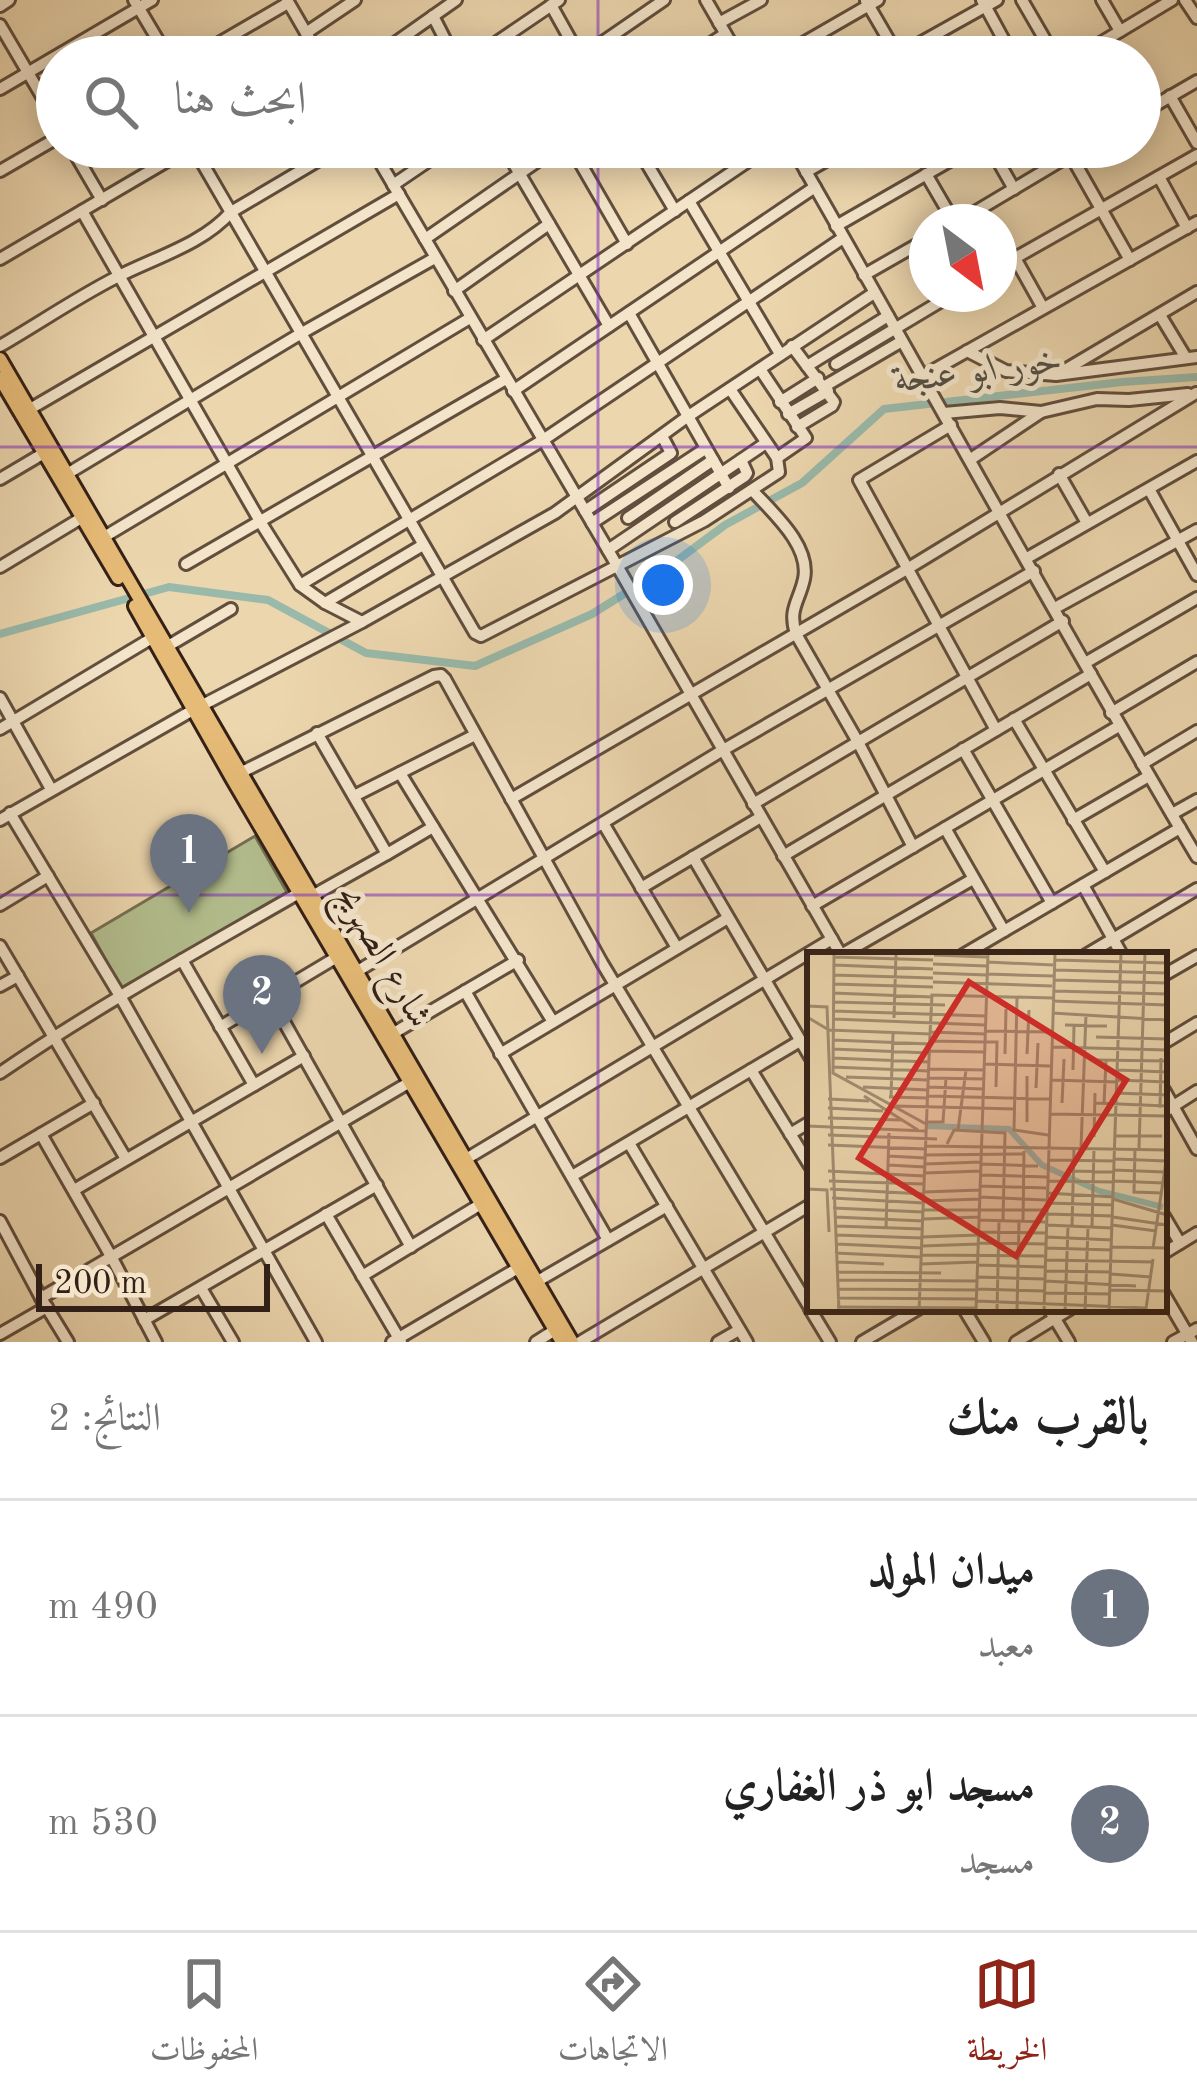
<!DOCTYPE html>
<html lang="ar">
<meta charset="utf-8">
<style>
:root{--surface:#fff;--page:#f6f6f6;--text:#222;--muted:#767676;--line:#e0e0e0;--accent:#8f2418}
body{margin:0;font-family:"Old Standard TT",Amiri,serif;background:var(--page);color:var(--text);direction:rtl}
.compass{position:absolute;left:909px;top:204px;width:108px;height:108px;border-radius:50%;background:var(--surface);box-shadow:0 6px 30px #0003;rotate:148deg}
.scale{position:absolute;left:36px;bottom:30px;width:234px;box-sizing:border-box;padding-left:12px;border:6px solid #332017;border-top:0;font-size:33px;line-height:42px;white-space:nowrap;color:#332017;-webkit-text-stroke:9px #f3e4ca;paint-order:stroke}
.you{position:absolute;left:663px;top:585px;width:42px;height:42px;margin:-30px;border:9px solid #fff;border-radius:50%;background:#1a73e8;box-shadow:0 0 0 18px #1a73e833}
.badge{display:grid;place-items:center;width:78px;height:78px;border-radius:50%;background:var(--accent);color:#fff;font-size:39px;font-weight:700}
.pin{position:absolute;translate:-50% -99px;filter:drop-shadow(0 3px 6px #0008)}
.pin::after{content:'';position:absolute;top:63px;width:42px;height:36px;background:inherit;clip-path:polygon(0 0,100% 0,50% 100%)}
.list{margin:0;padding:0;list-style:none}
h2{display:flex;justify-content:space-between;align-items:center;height:156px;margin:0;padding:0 48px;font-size:51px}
h2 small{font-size:39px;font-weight:400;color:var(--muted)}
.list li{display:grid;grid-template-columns:78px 1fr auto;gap:36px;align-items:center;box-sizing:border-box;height:216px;padding:0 48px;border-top:3px solid var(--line)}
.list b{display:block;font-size:45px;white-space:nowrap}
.list p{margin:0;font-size:39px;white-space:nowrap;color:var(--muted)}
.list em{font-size:39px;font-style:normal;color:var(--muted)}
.icon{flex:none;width:66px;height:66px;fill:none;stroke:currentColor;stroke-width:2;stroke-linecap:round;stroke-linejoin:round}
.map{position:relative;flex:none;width:1197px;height:1342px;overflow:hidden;direction:ltr}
.search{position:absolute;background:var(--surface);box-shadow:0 6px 30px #0003;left:36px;right:36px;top:36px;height:132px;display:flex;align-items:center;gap:30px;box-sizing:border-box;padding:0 42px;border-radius:66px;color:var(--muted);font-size:45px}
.sheet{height:588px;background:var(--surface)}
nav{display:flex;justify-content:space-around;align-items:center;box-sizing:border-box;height:168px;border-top:3px solid var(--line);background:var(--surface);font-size:33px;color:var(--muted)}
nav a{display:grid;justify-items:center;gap:6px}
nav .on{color:var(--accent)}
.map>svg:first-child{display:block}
</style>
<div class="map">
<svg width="1197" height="1342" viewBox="0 0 1197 1342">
<rect width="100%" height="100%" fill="#ecd6ae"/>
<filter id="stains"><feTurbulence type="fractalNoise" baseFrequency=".00167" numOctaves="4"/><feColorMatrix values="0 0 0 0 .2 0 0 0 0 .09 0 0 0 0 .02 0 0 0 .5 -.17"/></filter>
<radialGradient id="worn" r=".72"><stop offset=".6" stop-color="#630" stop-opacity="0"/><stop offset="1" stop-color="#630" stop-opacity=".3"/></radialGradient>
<polygon fill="#b3be8e" stroke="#736f52" stroke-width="3" points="255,836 288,894 121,988 91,933"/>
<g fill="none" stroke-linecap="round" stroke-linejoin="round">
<polyline stroke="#99b9aa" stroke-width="8" points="0,634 169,587 268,600 366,653 475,666 592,614 675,562 725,525 802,483 884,409 1122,382 1197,377"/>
<g stroke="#614e3d" stroke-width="16">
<g id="minor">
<polyline points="134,0 168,57"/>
<polyline points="287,0 320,57"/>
<polyline points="706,0 739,57"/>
<polyline points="982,0 1013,57"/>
<polyline points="1022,0 1055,57"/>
<polyline points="1102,0 1120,31"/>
<polyline points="1185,0 1197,18"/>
<polyline points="866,1 898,56"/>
<polyline points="551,5 580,57"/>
<polyline points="0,6 9,0"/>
<polyline points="433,16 454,57"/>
<polyline points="719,23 761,0"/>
<polyline points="0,25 57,122"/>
<polyline points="306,33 355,0"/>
<polyline points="195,57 288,3"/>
<polyline points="375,57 456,0"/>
<polyline points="475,57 559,0"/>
<polyline points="581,57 664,0"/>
<polyline points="690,57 725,34"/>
<polyline points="779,57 878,0"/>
<polyline points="895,57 997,0"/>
<polyline points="1077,57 1172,0"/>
<polyline points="0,89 152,0"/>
<polyline points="1170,96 1197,143"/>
<polyline points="1140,114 1197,81"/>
<polyline points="71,147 102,200"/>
<polyline points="193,147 475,633 481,636 704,521 779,472 777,458 730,389"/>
<polyline points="371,147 608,550 841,955"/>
<polyline points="504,147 609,326"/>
<polyline points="571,147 627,244"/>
<polyline points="637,147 675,211"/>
<path d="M792,147C928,383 1058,623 1197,857"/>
<polyline points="990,147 1014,189"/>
<polyline points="1066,147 1130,260"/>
<polyline points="645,159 664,147"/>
<polyline points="0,171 57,138"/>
<polyline points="806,172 850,147"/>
<polyline points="926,174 954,222"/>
<polyline points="1159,177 1187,228"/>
<polyline points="393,185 449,147"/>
<polyline points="689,201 780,354"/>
<polyline points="82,211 261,523 300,585 325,603 362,622"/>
<polyline points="958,222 1084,147"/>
<polyline points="836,226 974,147"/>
<polyline points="425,239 558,147"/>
<polyline points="1015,258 1043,308"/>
<polyline points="0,259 191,147"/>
<polyline points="999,267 1197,155"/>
<polyline points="864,275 927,239"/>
<polyline points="454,291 549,224"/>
<polyline points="629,313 729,488"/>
<polyline points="1160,315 1186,358"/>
<polyline points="483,340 769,147"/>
<path d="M0,346C38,324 76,298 115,278C153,258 202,245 231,212L341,147"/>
<polyline points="792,346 834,402 832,406 797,427"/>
<polyline points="967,351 1006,371 1056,375 1197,357"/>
<polyline points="836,364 953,294"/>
<polyline points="807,366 888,316"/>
<polyline points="760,369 806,438 777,458"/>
<polyline points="1065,370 1197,292"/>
<polyline points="923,376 1197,222"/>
<polyline points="825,386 902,341"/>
<polyline points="513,391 815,187"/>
<polyline points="780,402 818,378"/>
<polyline points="30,409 399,194"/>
<polyline points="944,413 1000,408 1041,412 1097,399 1129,400 1188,394"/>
<polyline points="788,414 828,391"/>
<polyline points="951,425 859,480 996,730"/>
<polyline points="971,459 1041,412"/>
<polyline points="67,474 300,334 435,258"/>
<polyline points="1059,474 1087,523"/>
<polyline points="0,479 44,453"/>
<polyline points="1149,489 1197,575"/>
<path d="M753,491C773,513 811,546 804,579C799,602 788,609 796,634L858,742L913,847"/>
<polyline points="585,511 671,453 662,436"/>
<polyline points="628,518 713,460"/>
<polyline points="675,522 745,476 747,473 741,460"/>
<polyline points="592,523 705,449"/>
<polyline points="104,537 470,318"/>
<polyline points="608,550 766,443"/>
<polyline points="1027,558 1197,461"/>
<polyline points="186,564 506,379"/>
<polyline points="0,567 83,517"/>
<polyline points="300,585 543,440 843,238"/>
<polyline points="325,603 423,545"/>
<polyline points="1055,608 1197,530"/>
<polyline points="168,646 231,609"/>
<polyline points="1085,663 1197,598"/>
<polyline points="0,698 51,789"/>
<polyline points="1111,713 1197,662"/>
<polyline points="1014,719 1105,872"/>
<polyline points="0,729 152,638"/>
<polyline points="317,733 387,854 433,827"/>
<polyline points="963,749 1052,903"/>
<polyline points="1142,764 1197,731"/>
<polyline points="240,773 434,676 441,675 445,679 602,963 810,1308"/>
<polyline points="400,773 553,1022"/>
<polyline points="354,796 475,735"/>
<polyline points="511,799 907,569 1196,393"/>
<polyline points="753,804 1063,621"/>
<polyline points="10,813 120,996 316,1342"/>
<polyline points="1172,814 1197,800"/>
<polyline points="0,820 193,710 362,622 555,513 687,417 874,293"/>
<polyline points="1073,820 1149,776"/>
<polyline points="603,823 677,948"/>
<polyline points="945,828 1004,931"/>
<polyline points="783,856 1091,674"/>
<polyline points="693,857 810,1057"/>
<polyline points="1083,885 1122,955"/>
<polyline points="641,888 761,817"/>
<polyline points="312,896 387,854"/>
<polyline points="0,905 48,876"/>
<polyline points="812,906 1119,726"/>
<polyline points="0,946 126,1159"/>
<polyline points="841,955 973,879"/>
<polyline points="963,955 1180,828"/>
<polyline points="1086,955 1197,889"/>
<polyline points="182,960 254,1085"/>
<polyline points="356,972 723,750 1034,571"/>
<polyline points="1164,975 1197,956"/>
<polyline points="0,986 18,976"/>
<polyline points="465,991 608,1240"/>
<polyline points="270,997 411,1247"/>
<polyline points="220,1027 337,957"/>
<polyline points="392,1034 518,960"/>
<polyline points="1164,1043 1197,1023"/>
<polyline points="500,1054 728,918"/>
<polyline points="751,1070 810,1166"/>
<path d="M0,1073C96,1007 198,951 299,893"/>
<polyline points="1164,1090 1197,1149"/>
<polyline points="1164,1112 1197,1091"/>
<polyline points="41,1134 112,1258 156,1342"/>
<polyline points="790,1134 810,1122"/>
<polyline points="629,1143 747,1342"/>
<polyline points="0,1158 94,1103"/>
<polyline points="466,1159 832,939"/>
<polyline points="572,1176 800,1041"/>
<polyline points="74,1190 304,1056"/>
<polyline points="326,1214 401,1342"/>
<polyline points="1164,1216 1180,1243"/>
<polyline points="0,1221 41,1298 68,1342"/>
<polyline points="1164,1253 1197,1233"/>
<polyline points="362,1276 481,1204"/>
<polyline points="536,1282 667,1206"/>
<polyline points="201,1288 233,1342"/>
<polyline points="1164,1294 1192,1342"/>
<polyline points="41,1298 410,1082"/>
<polyline points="810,1309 830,1342"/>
<polyline points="964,1309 984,1342"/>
<polyline points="1049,1309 1069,1342"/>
<polyline points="144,1320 377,1185"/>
<polyline points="0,1334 47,1307"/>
<polyline points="392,1342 518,1268"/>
<polyline points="536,1342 555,1330"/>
<polyline points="580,1342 810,1205"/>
<polyline points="718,1342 739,1330"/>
<polyline points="862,1342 918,1309"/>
<polyline points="1016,1342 1070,1309"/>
<polyline points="1173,1342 1197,1329"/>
</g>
</g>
<g stroke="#332017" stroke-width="18">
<g id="major">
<polyline points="0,359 572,1342"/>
<polyline points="0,378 118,578"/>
<polyline points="135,606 232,778 562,1342"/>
</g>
</g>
<use href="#minor" stroke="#f3e4ca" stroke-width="10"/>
<use href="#major" stroke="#e6bb77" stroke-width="12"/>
</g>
<path fill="none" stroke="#7b2cbf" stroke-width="3" stroke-opacity="0.55" d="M598,0V57M598,147V1342M0,447H1197M0,895H1197"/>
<g text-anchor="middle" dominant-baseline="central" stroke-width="10" stroke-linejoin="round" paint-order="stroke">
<g font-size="36" fill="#332017" stroke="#f3e4ca">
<text transform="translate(382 957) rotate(60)">شارع الصهريج</text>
</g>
<g font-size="39" font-style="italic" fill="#524e43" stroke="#f3e4ca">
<text transform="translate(979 371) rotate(-7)">خور ابو عنجة</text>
</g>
</g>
<g transform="translate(807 952)">
<rect width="360" height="360" fill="#ecd6ae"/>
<path fill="none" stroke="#99b9aa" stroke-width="6" d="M119,174L202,177L235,213L292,239L356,255"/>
<path fill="none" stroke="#a28d72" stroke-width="3" d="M27,1L26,121L119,172M127,3L180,5M27,5L126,8M248,8L360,11M180,10L246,13M126,12L180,14M27,13L126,17M247,18L360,21M126,21L180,23M180,22L246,24M26,23L126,26M247,28L360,31M126,30L245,34M26,32L126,35M247,39L360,42M26,41L125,45M210,46L207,178L241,183M245,49L360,53M26,50L138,53M0,54L20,55L32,359M26,59L178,64M245,61L360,68M0,65L22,78L123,82L125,43L246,46M87,66L89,1M26,67L178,73M258,73L300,74M178,79L244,80M123,80L178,82M289,85L360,87M26,88L123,92M123,89L178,90M178,90H190L189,135M245,95L360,98M25,97L122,101M123,99L178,100M198,102L199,57M220,102L222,58M25,106L122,110M289,108L360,109M177,112L243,114M25,115L122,119M122,117L177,118M266,118L267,74M310,118L360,120M39,125L121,128M122,126L177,127M244,128L310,130M310,128L360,130M56,135L121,138M121,135L176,137M229,136L231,91M309,141L360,143M57,144L111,178M121,144L242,147M82,145L120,146M84,145L86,81M21,147L62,149M255,151L257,107M287,151L360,154M297,152L299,108M89,154L208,157M21,156L76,159M353,156L354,106M243,162L360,164M21,166L94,168M120,170H136L139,126M220,170V124M0,174L119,179M151,178L159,118M21,183L130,187M309,184H355M287,185L288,141M140,192L147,178L198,181L196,269M21,193L119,197M119,194L360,198M274,196L279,62M328,196L327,240L355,241M332,196L338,1M118,203L218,202M81,204L118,206M308,207L359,209M242,208L308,209M118,212L174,210M174,212L231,214M81,213L118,215M307,218L357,220M21,219L117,224M266,219L307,220M118,221L174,219M174,223L240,225M22,229L117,232M241,229L307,230M307,229L356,231M173,234L239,236M0,237L20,238L22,280M23,237L117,242M117,240L173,238M240,241L307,245M173,245L239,248M25,246L117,251M306,247L360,263M117,249L173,247M240,251L306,253M26,256L116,260M116,258H239M240,262L306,264M28,265L116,269M306,265L360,273M116,267L172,265M172,268L238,270M216,269L217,199M240,273L305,276M305,273L349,279M29,274L116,277M265,274L267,196M285,275L287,196M79,276L82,181M172,280L238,281M29,283L115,286M115,285L172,283M239,285L305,288M171,291L238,292M30,292L115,296M115,294L171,292M305,295L360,296M239,296L305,298M346,296L360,203M28,301L114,305M115,303L237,304M239,308L346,310M30,310L77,312M114,312L171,310M171,313L237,315M238,319L304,320M31,320L134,321M304,322L344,325M171,325L237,327M31,328L170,329M238,329L329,334M30,337L170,338M170,337L237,339M303,338L360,339M237,341L303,342M30,346L170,347M170,349L339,356M30,355L169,356M339,357L346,307M112,359L123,82M169,359L181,1M190,359L192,269M210,359L212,269M237,359L248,1M258,359L261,274M278,359L281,275M302,359L314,1"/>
<path fill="#d62828" fill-opacity="0.15" stroke="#d62828" stroke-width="6" d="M162,30L319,128L209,304L52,206Z"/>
<rect width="360" height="360" fill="none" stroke="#332017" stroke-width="6"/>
</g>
<rect width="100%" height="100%" filter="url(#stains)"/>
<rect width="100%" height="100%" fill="url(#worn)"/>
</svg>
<svg class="compass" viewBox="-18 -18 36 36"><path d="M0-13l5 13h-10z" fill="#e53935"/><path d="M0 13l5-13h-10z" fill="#767676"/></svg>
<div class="scale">200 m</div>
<div class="you"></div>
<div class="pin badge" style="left:189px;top:913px;background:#6b7280">1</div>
<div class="pin badge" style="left:262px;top:1054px;background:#6b7280">2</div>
<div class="search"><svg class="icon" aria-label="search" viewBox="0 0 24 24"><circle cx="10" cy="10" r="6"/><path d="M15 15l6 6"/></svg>ابحث هنا</div>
</div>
<section class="sheet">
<h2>بالقرب منك<small>النتائج: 2</small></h2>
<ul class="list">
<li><span class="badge" style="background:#6b7280">1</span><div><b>ميدان المولد</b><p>معبد</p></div><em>490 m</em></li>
<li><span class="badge" style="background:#6b7280">2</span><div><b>مسجد ابو ذر الغفاري</b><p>مسجد</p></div><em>530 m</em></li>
</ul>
</section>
<nav>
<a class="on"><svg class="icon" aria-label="map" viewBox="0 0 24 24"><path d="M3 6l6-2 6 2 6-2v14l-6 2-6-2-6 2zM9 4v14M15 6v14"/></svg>الخريطة</a>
<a><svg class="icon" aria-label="directions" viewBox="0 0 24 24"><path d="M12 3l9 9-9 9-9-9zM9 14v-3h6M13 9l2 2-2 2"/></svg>الاتجاهات</a>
<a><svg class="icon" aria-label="saved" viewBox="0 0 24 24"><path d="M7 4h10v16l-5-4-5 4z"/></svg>المحفوظات</a>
</nav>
